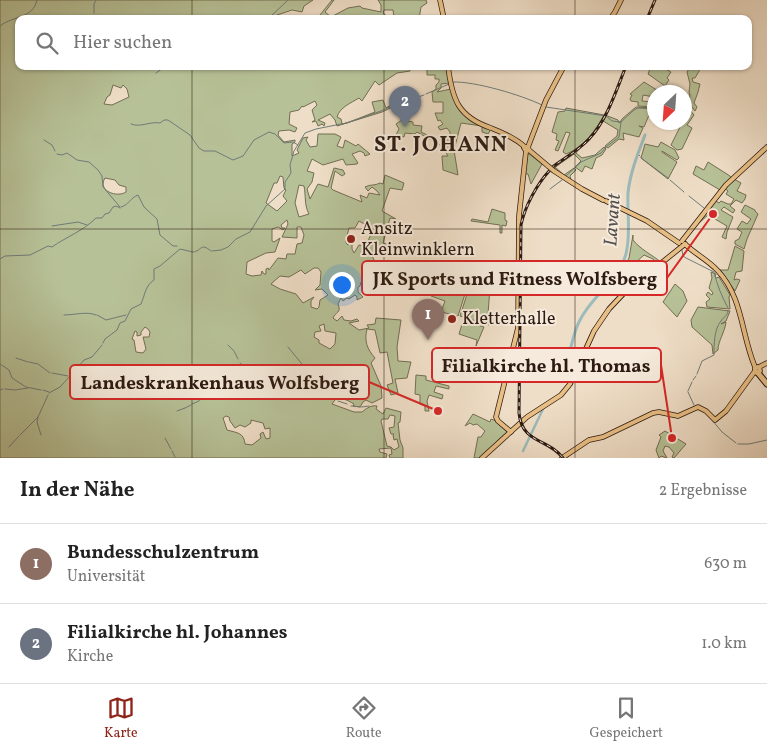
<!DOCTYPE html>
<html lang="de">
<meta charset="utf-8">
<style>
:root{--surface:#fff;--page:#f6f6f6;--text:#222;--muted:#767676;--line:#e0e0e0;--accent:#8f2418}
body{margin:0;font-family:Vollkorn,serif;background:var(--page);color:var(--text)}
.compass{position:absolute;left:647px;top:85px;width:45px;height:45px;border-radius:50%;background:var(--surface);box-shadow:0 1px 4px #0004;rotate:205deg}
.you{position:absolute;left:341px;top:284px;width:18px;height:18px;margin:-12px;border:4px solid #fff;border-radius:50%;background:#1a73e8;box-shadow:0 0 0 8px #1a73e833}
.badge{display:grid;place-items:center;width:32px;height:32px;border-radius:50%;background:var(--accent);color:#fff;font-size:16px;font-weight:700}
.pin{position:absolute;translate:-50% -41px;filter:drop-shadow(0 1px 2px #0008)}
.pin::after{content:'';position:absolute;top:26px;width:18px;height:15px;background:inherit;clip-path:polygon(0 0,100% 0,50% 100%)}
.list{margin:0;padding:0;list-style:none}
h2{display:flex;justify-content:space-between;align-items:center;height:65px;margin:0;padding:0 20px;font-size:21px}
h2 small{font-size:16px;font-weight:400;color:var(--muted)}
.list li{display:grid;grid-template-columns:32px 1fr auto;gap:15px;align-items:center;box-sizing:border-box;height:80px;padding:0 20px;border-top:1px solid var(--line)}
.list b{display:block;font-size:19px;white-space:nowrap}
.list p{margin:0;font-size:16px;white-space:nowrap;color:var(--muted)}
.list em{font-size:16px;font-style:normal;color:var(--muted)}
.icon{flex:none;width:28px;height:28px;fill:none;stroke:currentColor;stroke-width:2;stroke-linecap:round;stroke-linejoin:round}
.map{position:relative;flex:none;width:767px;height:458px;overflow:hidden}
.search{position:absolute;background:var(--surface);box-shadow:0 1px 4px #0004;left:15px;right:15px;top:15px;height:55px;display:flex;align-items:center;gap:12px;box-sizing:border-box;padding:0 18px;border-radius:10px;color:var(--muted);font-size:19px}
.sheet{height:225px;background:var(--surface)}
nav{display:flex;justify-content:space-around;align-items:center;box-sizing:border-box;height:70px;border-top:1px solid var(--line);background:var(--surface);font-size:14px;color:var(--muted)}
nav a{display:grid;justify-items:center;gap:2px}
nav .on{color:var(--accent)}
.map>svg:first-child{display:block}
</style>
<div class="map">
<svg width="767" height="458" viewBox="0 0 767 458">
<rect width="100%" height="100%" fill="#efdec7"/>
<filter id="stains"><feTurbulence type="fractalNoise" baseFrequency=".004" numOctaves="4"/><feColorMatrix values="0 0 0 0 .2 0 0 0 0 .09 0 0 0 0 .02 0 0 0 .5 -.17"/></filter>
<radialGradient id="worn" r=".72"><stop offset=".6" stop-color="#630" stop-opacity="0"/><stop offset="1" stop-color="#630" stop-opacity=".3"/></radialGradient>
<g fill="#b7c197" stroke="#726e54" fill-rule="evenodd">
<path d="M0,0H313L304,6L302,12L292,10L277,15V19H19V66H275L279,69L291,66H409L410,71L397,73L379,85L375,81L362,101L359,98C351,103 340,107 337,117L341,119L342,124L347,123L375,112L372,102L383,100L386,108L396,102L411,99L412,109L409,107V102L401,103L382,112L337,126L335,120L330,114L318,120L325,123L324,126L322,124L318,126L316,121L312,122L315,120L312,110L317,105L315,101L303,107L302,106L299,110L290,112L289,124L297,128L295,132L289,130L279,131L278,135L284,142L295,140V142L292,144V156L299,153L297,150L303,138L308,137L306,140L310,147L317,146L318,134H335L341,137L337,146L343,148L345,140L356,146L358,144L370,154L365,156L364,153L360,151L352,154L358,163L357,164L346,165L343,159L323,165L312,159L307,171L314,173L312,182L307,189L310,199L318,184L328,187L334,168L343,170L345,174L342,176L335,171L331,188L333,190L362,202L360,195L367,198L369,193L380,195L377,191L372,187L368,191L365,187C370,184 375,186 380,183L383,184L385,175L404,183L402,190L390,188L382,211L396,219L390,218L383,243L386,244V253L372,256L390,289L372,288L361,282L360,286L358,287V292L363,297L357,300V297L355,295L349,299L347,298L343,301L341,298L338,304C342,313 335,312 333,318L337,321L342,316L344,320L351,321L357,319L359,321L349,323L359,330L369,328L367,325L375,324L376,318L401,320L397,347L398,361L411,362L407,378L395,379L398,393L391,395L387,385L393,383L387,352L380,353L375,330L367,329C364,341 367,349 375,358L371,363L381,386L382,398L372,403L366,400L363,402L360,407L353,406L354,404C340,395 336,402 337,383L332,381L331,390L334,393L332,395L328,394L327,396L335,400L332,404L354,412H362C367,408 371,405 377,406L376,409L383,414L386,408L401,412L400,422L398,423L400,440L403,448V458H390L389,455L392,454L391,448L379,449L380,452L387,454L386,458H0ZM113,85L121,88L123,85L127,89L129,97L112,105L104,104L107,97L110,95ZM280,176L283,177L284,188L286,190L283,196L287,201L277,211L266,203L274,183H277ZM105,178L115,180L119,185L126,187V192C117,198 97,191 105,178ZM299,185L304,186C306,195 304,205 309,214L299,217L295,203ZM287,220L288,224L282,237L297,238V227H301L304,235L302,243L297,244L295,254H287L286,259L278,258L269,270L268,268L266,269V274H264L262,271L261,275L252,276L246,274L247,262L266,253L275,252L280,238L274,242L272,241V229L278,227L283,230L285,228H282L281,225ZM359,221L373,229L366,246L359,245L354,253L352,249V244L350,242L348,245L346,243V240L349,228H355ZM314,268H318L321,272L320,285L315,290L322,289L328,295L320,300L319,307L317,309L311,307V301L314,297L303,303L296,294L280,289L271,284L280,276L289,277L301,270L305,274ZM324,324L325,331L336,333L335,344L330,349L319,343V340L314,337L315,332L321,331L319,326ZM145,327L148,329L150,332L149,337H143L146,349L143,353L136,352L134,340L132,339L135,331L137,332V336L141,335V332ZM390,415L395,416L394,427L389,428L391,434H394L393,435L394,440L397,439L399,447L394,450L391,447L387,446L381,421L382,419H388ZM226,416L229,417L230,421L235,428L240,425L245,427L251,423V420L263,423L265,429L270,428V438L266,439L263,432L260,434L261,438L252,445L245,444C244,433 238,433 227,430L223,418Z"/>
<polygon points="332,0 334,0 325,12 331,17 348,8 360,6 362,8 381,12 381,5 378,0 426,0 427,3 421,7 419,19 407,19 407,17 398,19 394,17 393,10 384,10 383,13 390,19 327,19 320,15"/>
<polygon points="427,66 448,66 449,83 441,84 441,88 437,92 451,89 462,112 491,129 488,134 482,132 482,126 461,123 454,150 458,175 443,170 442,156 448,156 443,148 445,140 450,140 450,132 447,128 440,130 438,127 443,124 440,120 438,121 435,113 443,113 443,102 433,102 432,92 436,89 436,85 439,82 439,79 435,79 435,75 427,75"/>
<polygon points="651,66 661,66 671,72 667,78 669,80 665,86 648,74"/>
<polygon points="691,66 702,66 695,78 692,78 693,82 700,84 698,92 694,103 697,107 695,111 691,106 688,108 694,115 687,125 692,128 682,149 677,150 671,145 682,123 684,122 685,107 690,96 689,92 690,84 687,72"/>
<polygon points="644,82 660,92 654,92 654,97 643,95 642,101 654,102 653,107 638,106 638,102 631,101 630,99 632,95 630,94"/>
<polygon points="636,107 652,108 644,127 639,126 643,128 639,137 623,133 624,140 619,139 608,148 605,146 617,136 618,130 603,121 605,115 618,120 619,123 623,118"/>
<path d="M566,108L604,115C596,130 583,148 566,154L563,152L570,133L566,132L558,151L555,150L559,141L556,140L557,134L552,132L558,112L565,111Z"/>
<polygon points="402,120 413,122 413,125 422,126 421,132 433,138 440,145 417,132 415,134 405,133 404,137 396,135 399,129 396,124"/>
<polygon points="661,142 675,150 679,158 677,160 662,151 662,152 677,162 668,179 641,158 645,144 658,147"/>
<polygon points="604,147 606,149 602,155 596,158 592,169 585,166 582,172 575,167 581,161 574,154 555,167 564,175 574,168 576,170 570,176 571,180 553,169 579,149 576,153 582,158 595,155"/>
<polygon points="528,153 542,164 531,184 528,174 524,174"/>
<polygon points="708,162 730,176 731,178 720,190 693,174 696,166 704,170"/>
<polygon points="734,179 741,183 737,191 746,195 745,199 742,203 736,200 730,206 735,210 733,213 724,207 721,210 733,217 727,232 726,239 722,237 727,226 708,215 699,223 707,212 715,218 719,213 709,206 716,201 719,203 721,201 728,204 731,204 734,199 726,194 728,191 724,188"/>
<polygon points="745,205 755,210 755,211 758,214 747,239 744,249 735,244 735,241 739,239 742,232 737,229 742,221 747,224 751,219 741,212"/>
<polygon points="492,209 505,213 505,220 507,221 506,226 502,225 502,233 500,233 500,225 471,221 472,219 488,222"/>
<path d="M633,235V240C640,249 652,255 661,262L654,268L656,262L653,259L644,255L635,263L640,269L635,273L630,269L627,273L623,270L629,258Z"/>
<polygon points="735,246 744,251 742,271 736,272 734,280 737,279 740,280 735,291 720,270 728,270"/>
<polygon points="438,262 472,272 458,316 441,312 445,301 431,296 432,290 431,286"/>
<polygon points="711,272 716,274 715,277 716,278 719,277 730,295 729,297 730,309 707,307 706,302 710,299 706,295 708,292 712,295 713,293 709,288 712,278"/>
<polygon points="472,282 490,287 488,314 492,315 489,325 460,316 469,288 477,290 470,287"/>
<polygon points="675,284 683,291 687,301 677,317 663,302"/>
<path d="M698,307L730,311L726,321L721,324L726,322C725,332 718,341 718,350L713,354L712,345L692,327L691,320Z"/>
<polygon points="463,321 484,327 476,346 477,340 459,334"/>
<polygon points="416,375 426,376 426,380 449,386 449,389 436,386 434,392 443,395 442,399 429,395 427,401 429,411 425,411 425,406 420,404 420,395 415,394"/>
<polygon points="473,414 490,422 491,419 494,420 507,432 479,458 474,458 478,437 481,437 485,431 477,424 473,425 470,423 465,426"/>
<polygon points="665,431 686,444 674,458 672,457 674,453 669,447 665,446 663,451 667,458 661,456 659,458 656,450 661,437 659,435"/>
</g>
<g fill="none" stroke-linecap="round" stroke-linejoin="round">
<g stroke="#6f7b78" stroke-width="1">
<polyline points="94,13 94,4 96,0"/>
<polyline points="93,19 94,16"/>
<polyline points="268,19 288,0"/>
<path d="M0,26C14,15 33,19 37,0"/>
<polyline points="156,73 166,66"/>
<path d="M452,82C475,81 521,95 542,105"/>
<polyline points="426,94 449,84"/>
<polyline points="546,107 606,116 612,121 621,122"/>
<path d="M131,124C141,128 150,121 160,123L164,120H168L190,135L199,148L204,151H215L233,160L243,156L254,140L269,132L275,134L284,143L293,142L298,145"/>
<polyline points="44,140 52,145 55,151"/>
<polyline points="57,154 62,155 67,153 77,160 89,162 98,170 102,176 103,187 120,207"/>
<polyline points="638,154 640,156"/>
<polyline points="641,158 668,178"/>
<polyline points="565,177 581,162 601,153 606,147 619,137 621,122 634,110 638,108 654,109"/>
<polyline points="670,180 684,192"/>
<polyline points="550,189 562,180"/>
<polyline points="689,196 704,208"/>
<path d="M121,207C129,205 130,198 138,195L144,207L157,219L160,235L173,246H177"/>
<polyline points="699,223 703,217"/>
<polyline points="52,226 78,222 87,225"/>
<path d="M682,250L683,256L686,258L714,272C717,285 722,297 728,308"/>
<polyline points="212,251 221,250 228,247 236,239 250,232 266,206 285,189 285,182 291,173 290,165 294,151 305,133 316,129 346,123 381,111 398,103 407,101 424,95"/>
<path d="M0,259L5,256L30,255L48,246L52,247C66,237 83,231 96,218H102L105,214L109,213L113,207L116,206L120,208"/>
<path d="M64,315C75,315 87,311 96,315"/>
<polyline points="97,315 106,320 126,315"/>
<path d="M103,343L105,339L117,330L120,323L125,321L131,309L141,304C145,295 145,286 154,280V269L160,266L180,249L193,252C202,251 200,242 211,251"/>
<polyline points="228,345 234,351 238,359"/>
<polyline points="288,347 306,369 307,378 310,385"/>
<polyline points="16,358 28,362"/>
<polyline points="29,362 38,364 50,373"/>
<polyline points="240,363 248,369"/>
<polyline points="0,364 9,370 12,378 26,387 41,390"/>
<polyline points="52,373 68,376"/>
<polyline points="250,373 251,381"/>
<polyline points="72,374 84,360 92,357 102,345"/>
<path d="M697,374L702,361L714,355C714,345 714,329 721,321C724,316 727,317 728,311"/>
<polyline points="183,380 193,380 199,377 220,378 223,379 230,386"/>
<polyline points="693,380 696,376"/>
<polyline points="238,384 251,383 267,388 281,386 285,388 296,384 313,385"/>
<polyline points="314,386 316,391 327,396"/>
<polyline points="5,389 15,390 28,388"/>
<polyline points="0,390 3,389"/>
<polyline points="43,390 49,392"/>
<polyline points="212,391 237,384"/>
<polyline points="688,391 692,382"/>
<polyline points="688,392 694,405"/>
<polyline points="49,393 60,387 71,375"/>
<polyline points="267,398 282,394 287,396 299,391 308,393 315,392"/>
<polyline points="338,401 347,404"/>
<polyline points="192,404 199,401 202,394 211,391"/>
<polyline points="351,406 362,407 369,406"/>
<polyline points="185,408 191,405"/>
<polyline points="177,411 185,408"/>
<polyline points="38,417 37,422 41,435"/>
<polyline points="712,420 722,432 736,443"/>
<polyline points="20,435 38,417 48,395"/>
<polyline points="165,438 171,449"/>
<polyline points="738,444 749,444 767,440"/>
<polyline points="9,447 19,436"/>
<polyline points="172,451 175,457"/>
</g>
<polyline stroke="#9bbbbc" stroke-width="2.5" points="523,451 543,409"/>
<path stroke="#9bbbbc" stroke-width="3" d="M559,370C572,358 571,337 579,322C591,296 618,282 626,254C631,234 627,213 628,193C630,173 638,153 645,135"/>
<g stroke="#2d1a12" stroke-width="5.5">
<g id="major">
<polyline points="440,0 444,19"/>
<polyline points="610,19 615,12 621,0"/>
<path d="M448,66C452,99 458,117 491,128C504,133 515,138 525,147"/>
<polyline points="528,147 546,100 564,66"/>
<polyline points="529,150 526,151 524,148 528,147 529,150 548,166"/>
<polyline points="554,171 582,189 603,200"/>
<polyline points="606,201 647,221 679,243"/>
<polyline points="682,241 726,185 767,147"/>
<path d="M685,244C695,254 708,260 718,271C743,298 741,334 755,367V371L757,373L760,371L759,367L755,368"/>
<polyline points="759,367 767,363"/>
<polyline points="511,432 498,421 496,417 518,328 519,216 526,151"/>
<polyline points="482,458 527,417 561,395 570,384 594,331 609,309 624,293 685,244"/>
<polyline points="562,458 589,440 603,437 653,413 659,412 678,416 698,407 706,411 715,420 726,411 755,371"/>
</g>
</g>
<g stroke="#2d1a12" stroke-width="7">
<polyline id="highway" points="758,373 767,384"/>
</g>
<use href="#major" stroke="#e8bf84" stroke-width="4"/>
<use href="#highway" stroke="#e8bf84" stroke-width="5"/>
<g stroke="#2d1a12" stroke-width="3">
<g id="rail">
<polyline points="647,19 655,0"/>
<polyline points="658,19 658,18"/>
<path d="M551,168C564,158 578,151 589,139C607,120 616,91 626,66"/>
<path d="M550,170C537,184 525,206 521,225L519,413C522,444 548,438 563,458"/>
</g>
</g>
<use href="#rail" stroke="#f5eadb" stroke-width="1" stroke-dasharray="4" stroke-linecap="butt"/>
<g stroke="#2d1a12" stroke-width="5.5" stroke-linecap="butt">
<polyline id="major-bridge" points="548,166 554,171"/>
</g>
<use href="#major-bridge" stroke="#e8bf84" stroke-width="4"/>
</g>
<path fill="none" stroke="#2d1a12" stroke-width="1" stroke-opacity="0.55" d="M192,0V19M384,0V19M575,0V19M192,66V458M384,66V458M575,66V458M0,229H767"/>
<g fill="#8f2418" stroke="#f5eadb" stroke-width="2">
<circle cx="351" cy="239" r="5"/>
<circle cx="452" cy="319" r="5"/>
</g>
<g text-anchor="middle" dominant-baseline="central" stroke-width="4" stroke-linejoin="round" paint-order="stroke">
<g font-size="18" fill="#2d1a12" stroke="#f5eadb" text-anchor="start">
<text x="361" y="229">Ansitz<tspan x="361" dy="21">Kleinwinklern</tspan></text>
<text x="462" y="319">Kletterhalle</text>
</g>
<g font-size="19" font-style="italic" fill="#54524e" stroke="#f5eadb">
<text transform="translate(613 220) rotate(-86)">Lavant</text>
</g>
<g font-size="22" font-weight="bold" letter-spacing="1" fill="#2d1a12" stroke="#f5eadb">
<text x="441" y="145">ST. JOHANN</text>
</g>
</g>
<path fill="none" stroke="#d62828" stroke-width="2" d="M713 214L667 278M672 438L661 365M438 411L369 382"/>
<g fill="#d62828" stroke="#f5eadb" stroke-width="2">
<circle cx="713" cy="214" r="5"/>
<circle cx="672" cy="438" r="5"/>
<circle cx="438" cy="411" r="5"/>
</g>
<g fill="#f5eadb" stroke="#d62828" stroke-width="2">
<rect x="362" y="261" width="305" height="34" rx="5"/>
<rect x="432" y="348" width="229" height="34" rx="5"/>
<rect x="70" y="365" width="299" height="34" rx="5"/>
</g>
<g font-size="19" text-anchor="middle" font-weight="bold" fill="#2d1a12">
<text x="515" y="285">JK Sports und Fitness Wolfsberg</text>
<text x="546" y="372">Filialkirche hl. Thomas</text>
<text x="220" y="389">Landeskrankenhaus Wolfsberg</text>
</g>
<rect width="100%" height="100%" filter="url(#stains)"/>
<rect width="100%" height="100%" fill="url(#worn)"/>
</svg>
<svg class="compass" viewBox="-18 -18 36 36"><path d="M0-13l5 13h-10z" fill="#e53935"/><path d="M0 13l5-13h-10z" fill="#767676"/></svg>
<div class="you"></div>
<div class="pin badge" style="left:428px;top:340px;background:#8d6e63">1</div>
<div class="pin badge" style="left:405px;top:127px;background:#6b7280">2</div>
<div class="search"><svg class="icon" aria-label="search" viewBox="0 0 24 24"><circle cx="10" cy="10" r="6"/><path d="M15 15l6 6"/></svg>Hier suchen</div>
</div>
<section class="sheet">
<h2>In der Nähe<small>2 Ergebnisse</small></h2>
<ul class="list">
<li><span class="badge" style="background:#8d6e63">1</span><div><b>Bundesschulzentrum</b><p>Universität</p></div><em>630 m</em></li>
<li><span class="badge" style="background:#6b7280">2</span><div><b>Filialkirche hl. Johannes</b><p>Kirche</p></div><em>1.0 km</em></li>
</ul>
</section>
<nav>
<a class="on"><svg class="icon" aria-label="map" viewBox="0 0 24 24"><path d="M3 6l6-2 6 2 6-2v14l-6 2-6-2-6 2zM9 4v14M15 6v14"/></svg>Karte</a>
<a><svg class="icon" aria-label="directions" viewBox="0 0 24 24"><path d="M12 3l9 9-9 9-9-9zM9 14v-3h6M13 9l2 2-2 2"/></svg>Route</a>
<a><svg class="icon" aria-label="saved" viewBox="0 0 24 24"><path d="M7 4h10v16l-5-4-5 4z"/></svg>Gespeichert</a>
</nav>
